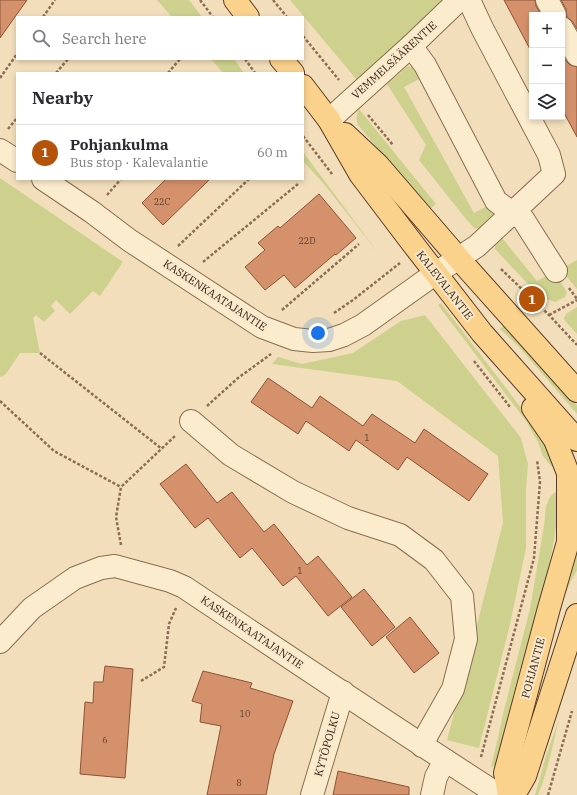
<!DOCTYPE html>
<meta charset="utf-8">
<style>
:root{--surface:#fff;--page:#f2f2f3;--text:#2b2b33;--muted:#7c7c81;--line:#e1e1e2;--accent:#b45309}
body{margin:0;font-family:"IBM Plex Serif",serif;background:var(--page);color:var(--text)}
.controls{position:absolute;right:12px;top:12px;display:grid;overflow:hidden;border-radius:0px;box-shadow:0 2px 6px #0003}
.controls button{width:36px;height:36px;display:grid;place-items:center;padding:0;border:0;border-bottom:1px solid var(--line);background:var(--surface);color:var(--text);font:20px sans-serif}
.you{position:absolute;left:318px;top:333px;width:14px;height:14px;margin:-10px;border:3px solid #fff;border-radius:50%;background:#1a73e8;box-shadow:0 0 0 6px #1a73e833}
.badge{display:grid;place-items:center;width:26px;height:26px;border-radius:50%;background:var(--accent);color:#fff;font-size:13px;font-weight:700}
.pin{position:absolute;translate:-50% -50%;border:2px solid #fff;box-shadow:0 1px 4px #0006}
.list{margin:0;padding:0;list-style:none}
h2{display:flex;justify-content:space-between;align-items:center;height:52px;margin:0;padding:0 16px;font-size:17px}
h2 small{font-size:13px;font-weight:400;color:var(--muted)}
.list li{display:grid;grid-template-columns:26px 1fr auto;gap:12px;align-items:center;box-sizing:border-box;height:56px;padding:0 16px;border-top:1px solid var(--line)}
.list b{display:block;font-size:15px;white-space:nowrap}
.list p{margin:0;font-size:13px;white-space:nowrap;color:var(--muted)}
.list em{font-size:13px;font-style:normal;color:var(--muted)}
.icon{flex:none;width:22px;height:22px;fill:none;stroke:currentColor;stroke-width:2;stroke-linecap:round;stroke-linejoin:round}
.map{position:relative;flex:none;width:577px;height:795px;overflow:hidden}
.search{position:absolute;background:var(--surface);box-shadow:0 2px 6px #0003;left:16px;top:16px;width:288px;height:44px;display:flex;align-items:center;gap:10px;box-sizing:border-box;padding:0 14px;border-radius:0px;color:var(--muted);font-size:15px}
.panel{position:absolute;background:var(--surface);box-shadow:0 2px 6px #0003;left:16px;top:72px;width:288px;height:108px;border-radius:0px}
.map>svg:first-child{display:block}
</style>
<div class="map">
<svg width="577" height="795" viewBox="0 0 577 795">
<rect width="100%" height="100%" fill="#f2deba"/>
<g fill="#cdd18d">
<polygon points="157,0 189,0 202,17 172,17"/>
<polygon points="290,0 444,0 357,80"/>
<polygon points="211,59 234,59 244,73 223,73"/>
<polygon points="408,66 414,68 423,77 404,87 474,213 491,204 494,210 493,215 479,229 474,228 466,219 419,160 426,145 387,84"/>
<path d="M359,109L436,204L429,210L358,125C356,119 356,115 359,109Z"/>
<polygon points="303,152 379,254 324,184 303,161"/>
<polygon points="0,178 123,262 100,296 93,291 70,314 56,300 51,306 55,311 44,322 36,315 33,318 40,353 20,353 5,375 0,377"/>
<polygon points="502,238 537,281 554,272 567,292 565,297 555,302 547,299 543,300 495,249 495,243"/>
<polygon points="577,260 577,289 560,269"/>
<polygon points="441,303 535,426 546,442 555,466 551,466 543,456 538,442 526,421 438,305"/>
<polygon points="577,307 577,334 566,322 564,319 566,314"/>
<polygon points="425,315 521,438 528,464 526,490 526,548 510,624 479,748 447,740 480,613 503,523 498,456 397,381 272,364 278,357 302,364 353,353 401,321"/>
<polygon points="505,325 525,344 577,405 577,414 520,348 500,329"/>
<path d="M559,491C558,537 545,583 533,628C522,672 510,716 498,760L496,764L491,768L505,706L530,609L544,526L546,506L550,497L554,493Z"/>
<polygon points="577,548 577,570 571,581 551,628"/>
<path d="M559,719C553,744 548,771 538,795H535L546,756Z"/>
</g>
<g fill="#d5916c" stroke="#8c5336">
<polygon points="0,0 27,0 0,38"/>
<polygon points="504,0 535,0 536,6 541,15 532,15 532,53"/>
<polygon points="561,0 577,0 577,29 573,22 567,17 566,9"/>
<polygon points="562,54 566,61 570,65 577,67 577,137 562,109"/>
<polygon points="166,179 210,179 163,225 142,203"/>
<polygon points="319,194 356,238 336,255 335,254 295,288 284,275 265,290 245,267 265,250 258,243 278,226 280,228"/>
<polygon points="268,378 312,408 320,396 363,426 372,414 415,443 424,429 488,474 469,501 407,457 398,470 356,440 349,451 306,421 298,434 251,402"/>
<polygon points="186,464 217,503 232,492 264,532 274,524 307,565 318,556 352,597 328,616 296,576 283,586 252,548 240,558 208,518 195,528 160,484"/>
<polygon points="364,589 395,627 372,646 341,607"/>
<polygon points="410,617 439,653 414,673 386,637"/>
<polygon points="105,666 133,669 125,778 80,774 85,702 93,703 94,682 103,682"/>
<polygon points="203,671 252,683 250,688 293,701 274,754 266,795 207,795 221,726 200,722 202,704 192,701"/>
<polygon points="338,771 409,787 409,795 333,795"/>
</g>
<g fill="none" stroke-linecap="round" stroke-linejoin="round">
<g stroke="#8a6d53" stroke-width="24">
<g id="minor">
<polyline points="547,0 555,15"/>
<polyline points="562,28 577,55"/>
<polyline points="411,46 425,65 496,201 512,213 523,219 556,271"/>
<polyline points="329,120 411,46 459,0"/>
<polyline points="0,150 17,161"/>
<polyline points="43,179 92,212 129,240 262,327 294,339 313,341 329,340 344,335 363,325 436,273 477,246 554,174 549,155 482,28 469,0"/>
<polyline points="191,421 231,455 293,492 348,518 400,535 434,560 462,596 466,639 453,689 428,733 422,746"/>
<path d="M0,642L32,608L75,578L101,568L115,566L170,581L184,587C289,657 393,727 499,795"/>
<polyline points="312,795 343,692"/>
<polyline points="432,795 436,777 445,760"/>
</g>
</g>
<g stroke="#573b28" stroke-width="24">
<g id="major">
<polyline points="235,0 248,17"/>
<polyline points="281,59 293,73"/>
<polyline points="303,86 329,120 360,174 413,244 482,333 577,440"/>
<polyline points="345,134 378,165 459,259 577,391"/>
<polyline points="509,795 505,773 549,608 568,542 568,473 555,440 533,408"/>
<polyline points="514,795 525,776 577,615"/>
</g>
</g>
<g stroke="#8a6d53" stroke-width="2.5" stroke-dasharray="3 2" stroke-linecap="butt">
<polyline points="200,0 213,17"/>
<polyline points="273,0 287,17"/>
<polyline points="43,17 55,0"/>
<polyline points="303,36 339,80"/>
<polyline points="245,59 255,73"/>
<polyline points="56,73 68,59"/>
<polyline points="168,73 180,59"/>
<polyline points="0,78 17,54"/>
<polyline points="368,115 393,145"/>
<polyline points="8,129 17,118"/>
<polyline points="303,136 332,174"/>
<polyline points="107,195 121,179"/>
<polyline points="178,246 249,179"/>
<polyline points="203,262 298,184"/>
<polyline points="501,269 549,315 577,345"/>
<polyline points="569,288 577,299"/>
<polyline points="282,310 359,244"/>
<polyline points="334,313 353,300 400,263"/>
<polyline points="549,315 577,300"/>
<polyline points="40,353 162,449"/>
<polyline points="474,361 510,407"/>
<polyline points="0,401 54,451 121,487"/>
<polyline points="207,406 238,378 271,354"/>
<polyline points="121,545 116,517 121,487 175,436"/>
<polyline points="141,681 164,667 169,624 176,608"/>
<polyline points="481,757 534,558 540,482 537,460"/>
<polyline points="548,795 572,711"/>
</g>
<use href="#minor" stroke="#fcecce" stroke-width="22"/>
<use href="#major" stroke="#fbd28c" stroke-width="22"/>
</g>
<g text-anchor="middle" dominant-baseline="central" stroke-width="4" stroke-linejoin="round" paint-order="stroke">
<g font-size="9" fill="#5f412e">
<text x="162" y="201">22C</text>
<text x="307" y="240">22D</text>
<text x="367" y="437">1</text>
<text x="300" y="570">1</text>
<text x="245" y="713">10</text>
<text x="105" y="739">6</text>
<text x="239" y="782">8</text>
</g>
<g font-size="11" fill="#382619" stroke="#f9e9ca">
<text transform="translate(394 60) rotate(-42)">VEMMELSÄÄRENTIE</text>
<text transform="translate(445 285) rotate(52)">KALEVALANTIE</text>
<text transform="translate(215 295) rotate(33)">KASKENKAATAJANTIE</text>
<text transform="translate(252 632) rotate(34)">KASKENKAATAJANTIE</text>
<text transform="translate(533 668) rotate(-75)">POHJANTIE</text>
<text transform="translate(327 744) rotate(-74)">KYTÖPOLKU</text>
</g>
</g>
</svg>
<div class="controls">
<button>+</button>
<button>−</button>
<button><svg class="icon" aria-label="layers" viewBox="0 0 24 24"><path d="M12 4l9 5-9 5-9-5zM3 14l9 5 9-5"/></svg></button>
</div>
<div class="you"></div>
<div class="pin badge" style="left:532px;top:299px">1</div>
<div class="search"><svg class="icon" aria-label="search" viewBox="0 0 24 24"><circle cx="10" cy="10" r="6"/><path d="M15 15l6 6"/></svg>Search here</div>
<section class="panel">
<h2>Nearby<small></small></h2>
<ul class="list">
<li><span class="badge">1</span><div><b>Pohjankulma</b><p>Bus stop · Kalevalantie</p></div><em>60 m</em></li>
</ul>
</section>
</div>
